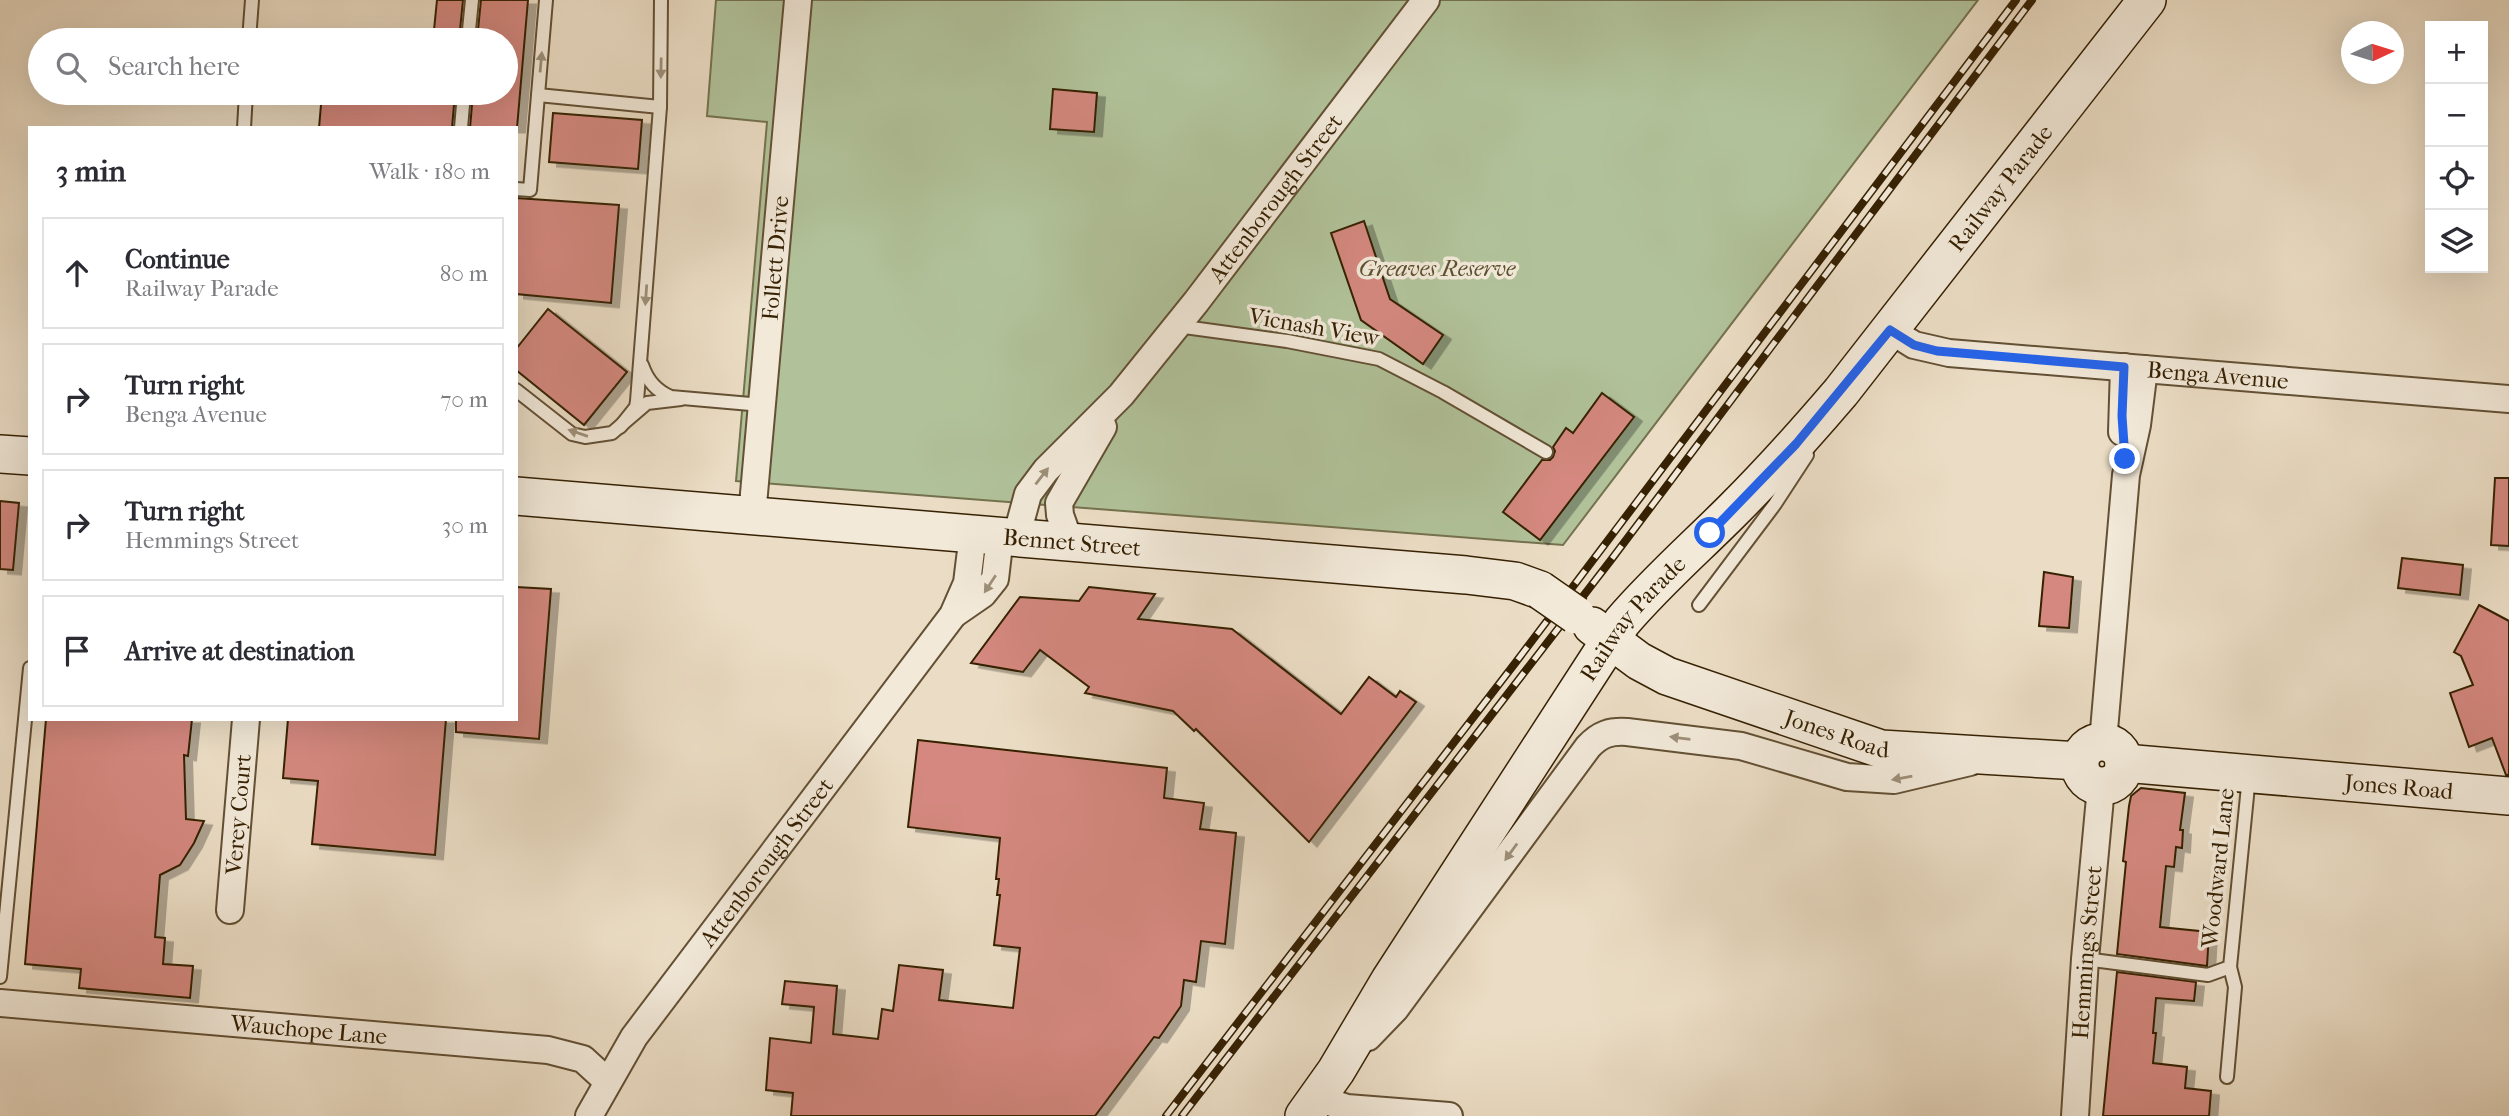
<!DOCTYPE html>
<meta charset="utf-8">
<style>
:root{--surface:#fff;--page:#f2f2f3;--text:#2b2b33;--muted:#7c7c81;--line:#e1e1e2}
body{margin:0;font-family:"IM FELL French Canon",serif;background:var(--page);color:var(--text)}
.controls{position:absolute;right:21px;top:21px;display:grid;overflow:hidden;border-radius:0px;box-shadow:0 7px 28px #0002}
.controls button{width:63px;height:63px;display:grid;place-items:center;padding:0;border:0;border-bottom:2px solid var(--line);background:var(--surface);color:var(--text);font:35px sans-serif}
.compass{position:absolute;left:2341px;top:21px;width:63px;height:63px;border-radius:50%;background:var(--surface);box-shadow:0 7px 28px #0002;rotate:86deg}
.stop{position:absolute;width:21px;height:21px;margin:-16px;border:5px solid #2563eb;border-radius:50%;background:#fff}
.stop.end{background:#2563eb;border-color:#fff;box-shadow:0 2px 7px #0008}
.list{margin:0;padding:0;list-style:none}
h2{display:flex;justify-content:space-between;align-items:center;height:91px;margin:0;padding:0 28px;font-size:30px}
h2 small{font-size:23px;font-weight:400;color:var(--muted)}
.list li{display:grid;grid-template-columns:46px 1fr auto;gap:21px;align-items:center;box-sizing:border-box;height:112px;margin:0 14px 14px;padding:0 14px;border:2px solid var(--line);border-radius:0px}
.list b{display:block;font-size:26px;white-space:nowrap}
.list p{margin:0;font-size:23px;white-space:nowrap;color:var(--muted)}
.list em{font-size:23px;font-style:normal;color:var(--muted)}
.icon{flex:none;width:38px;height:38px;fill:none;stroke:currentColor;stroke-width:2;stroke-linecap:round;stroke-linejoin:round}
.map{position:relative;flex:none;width:2509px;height:1116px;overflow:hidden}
.search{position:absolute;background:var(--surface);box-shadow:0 7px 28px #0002;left:28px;top:28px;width:490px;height:77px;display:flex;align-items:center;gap:18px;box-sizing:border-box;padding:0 24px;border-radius:38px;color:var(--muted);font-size:26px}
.panel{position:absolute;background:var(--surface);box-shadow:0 7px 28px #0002;left:28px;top:126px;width:490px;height:595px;border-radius:0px}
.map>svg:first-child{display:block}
</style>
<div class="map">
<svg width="2509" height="1116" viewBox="0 0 2509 1116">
<defs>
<filter id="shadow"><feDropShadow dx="8" dy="4.5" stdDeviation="0" flood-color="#0004"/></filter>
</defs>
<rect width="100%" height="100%" fill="#ebddc5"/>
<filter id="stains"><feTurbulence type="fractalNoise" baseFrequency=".00286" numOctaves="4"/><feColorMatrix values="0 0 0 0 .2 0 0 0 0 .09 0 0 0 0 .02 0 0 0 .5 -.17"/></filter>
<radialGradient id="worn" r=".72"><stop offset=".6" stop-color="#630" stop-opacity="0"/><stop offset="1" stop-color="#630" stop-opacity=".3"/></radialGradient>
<polygon fill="#b1c29a" stroke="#74724e" stroke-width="2" points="716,0 1978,0 1563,545 736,481 767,122 707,116"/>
<g fill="#d4887f" stroke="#362103" stroke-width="2" filter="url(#shadow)">
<polygon points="437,0 463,0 459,40 433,40"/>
<polygon points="481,0 528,0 517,128 470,128 473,93 506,93 506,40 477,40"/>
<polygon points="1053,89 1097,93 1094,132 1050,129"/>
<polygon points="322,93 455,93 452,128 319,128"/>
<polygon points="553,113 642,120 638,169 549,162"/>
<polygon points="516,198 619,205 611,303 516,294"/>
<polygon points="1364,221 1390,299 1443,335 1423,364 1361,320 1331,233"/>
<polygon points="548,309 627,372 584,425 516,370 516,349"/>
<polygon points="1602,393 1634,417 1540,540 1503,512 1542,460 1550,460 1553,457 1555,451 1553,447 1566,428 1573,433"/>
<polygon points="2495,478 2509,478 2509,546 2491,545"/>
<polygon points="0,501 19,503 13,570 0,569"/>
<polygon points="2402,558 2463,565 2460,595 2398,588"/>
<polygon points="2044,572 2073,577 2069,628 2039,626"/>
<polygon points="516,587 551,589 539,739 456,732 456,719 516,719"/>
<polygon points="1089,587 1155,594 1138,619 1232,629 1341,714 1369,677 1396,697 1400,691 1416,702 1309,842 1196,729 1194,731 1173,711 1085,693 1089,687 1040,650 1023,672 971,663 1020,597 1079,601"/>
<polygon points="2479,605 2509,621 2509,775 2506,775 2492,738 2469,747 2450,693 2473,685 2461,656 2454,652"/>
<polygon points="46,719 192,719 188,756 184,755 186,819 204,821 194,843 180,865 160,875 155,937 165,938 163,964 193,966 190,998 79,988 81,969 25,964"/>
<polygon points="288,719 446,719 435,855 312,844 318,781 283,778"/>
<polygon points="918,740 1167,768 1164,798 1204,803 1200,829 1236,833 1225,944 1201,941 1196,982 1184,980 1181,1006 1159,1038 1154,1037 1095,1116 791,1116 793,1093 766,1090 770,1038 811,1043 814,1007 782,1004 785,981 837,986 833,1034 878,1039 882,1009 893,1011 899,965 943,970 939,1000 1013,1008 1020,948 994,945 1000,895 997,895 999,879 996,879 1000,838 908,827"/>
<polygon points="2141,788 2185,793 2180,830 2183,830 2182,848 2176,847 2174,867 2166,866 2160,927 2209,932 2207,966 2117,954 2126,862 2123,861 2129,806 2131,796"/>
<polygon points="2117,972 2196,982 2194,1001 2156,998 2153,1033 2156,1033 2153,1063 2187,1067 2185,1088 2211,1091 2209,1116 2103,1116"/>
</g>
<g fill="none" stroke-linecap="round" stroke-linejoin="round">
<g stroke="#635034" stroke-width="16">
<g id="lane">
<polyline points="249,40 252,0"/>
<polyline points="468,40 472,0"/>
<polyline points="538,95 660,107"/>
<polyline points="244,128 246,93"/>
<polyline points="461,128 464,93"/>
<polyline points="516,189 530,190 546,0"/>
<polyline points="1177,326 1287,341 1379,359 1443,392 1546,452"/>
<path d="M642,365C647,380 656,391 671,397L762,405"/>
<polyline points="516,390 572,434 585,437 612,433 647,403 681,399"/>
<polyline points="620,427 636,407 637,401 660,107 661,0"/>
<polyline points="1699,605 1775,504 1807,455"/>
<polyline points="2085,959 2208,975 2230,967 2249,776"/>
<polyline points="0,977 30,668"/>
<polyline points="2227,1077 2235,987 2230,967"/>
</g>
</g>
<g stroke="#635034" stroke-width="30">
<g id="street">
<path id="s1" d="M1890,330L1914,345L1949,353L2509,399"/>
<polyline points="2122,432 2124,367"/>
<path id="s2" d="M752,516L798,0"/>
<path id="s3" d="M1016,538L1028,494L1046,470L1121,395L1196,302L1426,0"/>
<polyline points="1070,543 1060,515 1059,503 1103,427"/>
<polyline points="954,614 983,594 995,579 1000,536"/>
<polyline points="2103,742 2126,475 2137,425 2144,369"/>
<path id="s4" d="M230,910L246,719"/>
<path id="s5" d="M0,1003L548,1050L583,1059L607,1081"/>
<path d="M1368,1037L1395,1009L1588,747C1600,734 1610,731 1627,732L1741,746L1847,777L1894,780L1970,762"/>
<polyline points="1319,1095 1332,1103 1347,1108 1449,1116"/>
<path id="s6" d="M589,1116L634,1037L953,615L967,583L973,534"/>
<path id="s7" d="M2075,1116L2085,959L2101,787"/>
</g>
</g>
<g stroke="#362103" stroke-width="40">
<g id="secondary">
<polyline points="0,454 30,456"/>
<path id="s8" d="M516,496L1466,575L1515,581L1540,590"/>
<path id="s9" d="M1592,626L1639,661L1667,676L1881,749L2079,761"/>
<circle cx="2102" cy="764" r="22"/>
<path id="s10" d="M2124,763L2509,796"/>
<path id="s11" d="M1304,1116L1336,1071L1390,980L1622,622C1656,582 1695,548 1732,511C1770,473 1806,433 1841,392L2147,0"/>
</g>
</g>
<use href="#lane" stroke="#f2e9d9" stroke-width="12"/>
<use href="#street" stroke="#f2e9d9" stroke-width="26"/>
<use href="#secondary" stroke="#f2e9d9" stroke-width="37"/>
<g stroke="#362103" stroke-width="8">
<g id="rail">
<polyline points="1166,1116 1516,662 2016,0"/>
<polyline points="1182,1116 1611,560 2032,0"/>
</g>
</g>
<use href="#rail" stroke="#f2e9d9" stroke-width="5" stroke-dasharray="16" stroke-linecap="butt"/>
<g stroke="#362103" stroke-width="40" stroke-linecap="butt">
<polyline id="secondary-bridge" points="1540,590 1576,615"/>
</g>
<use href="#secondary-bridge" stroke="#f2e9d9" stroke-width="37"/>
</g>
<defs><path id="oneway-solid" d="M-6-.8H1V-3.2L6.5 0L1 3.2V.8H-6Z" transform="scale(1.75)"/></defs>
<g fill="#9d8f79">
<use href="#oneway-solid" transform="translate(541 62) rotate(-85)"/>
<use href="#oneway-solid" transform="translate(661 68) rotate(91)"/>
<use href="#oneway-solid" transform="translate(646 295) rotate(94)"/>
<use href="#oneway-solid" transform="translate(578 433) rotate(-161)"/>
<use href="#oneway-solid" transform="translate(1042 476) rotate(-52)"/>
<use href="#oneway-solid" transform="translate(990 584) rotate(123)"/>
<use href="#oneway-solid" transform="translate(1680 738) rotate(-173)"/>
<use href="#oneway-solid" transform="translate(1902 778) rotate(170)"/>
<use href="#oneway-solid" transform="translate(1511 852) rotate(126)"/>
</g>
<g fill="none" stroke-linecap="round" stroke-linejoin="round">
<polyline stroke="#2563eb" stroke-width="9" points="1710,533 1796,444 1890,330 1914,345 1937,351 2124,367 2122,416 2125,459"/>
</g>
<g text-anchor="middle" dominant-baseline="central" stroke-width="7" stroke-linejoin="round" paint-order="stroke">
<g font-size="23" fill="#362103" stroke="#f2e9d9">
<text stroke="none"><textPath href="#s11" startOffset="1164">Railway Parade</textPath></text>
<text stroke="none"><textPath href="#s3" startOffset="432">Attenborough Street</textPath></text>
<text stroke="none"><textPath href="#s2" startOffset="259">Follett Drive</textPath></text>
<text transform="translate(1314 327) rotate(10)">Vicnash View</text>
<text stroke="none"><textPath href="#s1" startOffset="334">Benga Avenue</textPath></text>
<text stroke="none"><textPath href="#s8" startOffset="558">Bennet Street</textPath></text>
<text stroke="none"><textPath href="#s11" startOffset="597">Railway Parade</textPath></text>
<text stroke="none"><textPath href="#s9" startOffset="270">Jones Road</textPath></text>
<text stroke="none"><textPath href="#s10" startOffset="276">Jones Road</textPath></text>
<text stroke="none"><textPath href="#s4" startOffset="96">Verey Court</textPath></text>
<text stroke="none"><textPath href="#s6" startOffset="310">Attenborough Street</textPath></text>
<text transform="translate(2218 868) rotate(-84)">Woodward Lane</text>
<text stroke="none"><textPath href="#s7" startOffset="164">Hemmings Street</textPath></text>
<text stroke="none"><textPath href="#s5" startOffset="310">Wauchope Lane</textPath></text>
</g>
<g font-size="23" font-style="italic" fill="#5b5130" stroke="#f2e9d9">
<text x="1437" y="268">Greaves Reserve</text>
</g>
</g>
<rect width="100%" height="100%" filter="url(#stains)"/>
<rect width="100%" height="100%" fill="url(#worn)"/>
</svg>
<div class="controls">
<button>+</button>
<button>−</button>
<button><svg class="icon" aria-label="locate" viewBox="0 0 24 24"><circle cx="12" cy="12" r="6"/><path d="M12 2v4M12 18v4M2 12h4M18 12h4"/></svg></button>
<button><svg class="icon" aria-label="layers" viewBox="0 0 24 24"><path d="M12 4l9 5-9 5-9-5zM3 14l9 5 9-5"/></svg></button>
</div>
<svg class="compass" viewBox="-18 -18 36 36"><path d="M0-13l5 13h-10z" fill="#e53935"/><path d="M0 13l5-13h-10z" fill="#7c7c81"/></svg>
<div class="stop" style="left:1710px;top:533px"></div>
<div class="stop end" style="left:2125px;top:459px"></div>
<div class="search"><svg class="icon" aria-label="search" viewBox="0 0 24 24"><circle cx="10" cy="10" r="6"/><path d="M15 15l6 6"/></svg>Search here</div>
<section class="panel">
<h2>3 min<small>Walk · 180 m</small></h2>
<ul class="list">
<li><svg class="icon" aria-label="ahead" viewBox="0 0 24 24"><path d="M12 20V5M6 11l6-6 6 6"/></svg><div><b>Continue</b><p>Railway Parade</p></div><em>80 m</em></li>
<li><svg class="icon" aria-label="right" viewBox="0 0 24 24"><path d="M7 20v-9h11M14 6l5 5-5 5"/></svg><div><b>Turn right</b><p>Benga Avenue</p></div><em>70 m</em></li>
<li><svg class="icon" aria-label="right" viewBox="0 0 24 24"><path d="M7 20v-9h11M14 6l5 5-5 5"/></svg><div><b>Turn right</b><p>Hemmings Street</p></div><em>30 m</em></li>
<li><svg class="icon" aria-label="arrive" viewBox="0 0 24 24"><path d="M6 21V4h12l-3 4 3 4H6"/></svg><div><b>Arrive at destination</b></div></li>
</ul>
</section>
</div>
